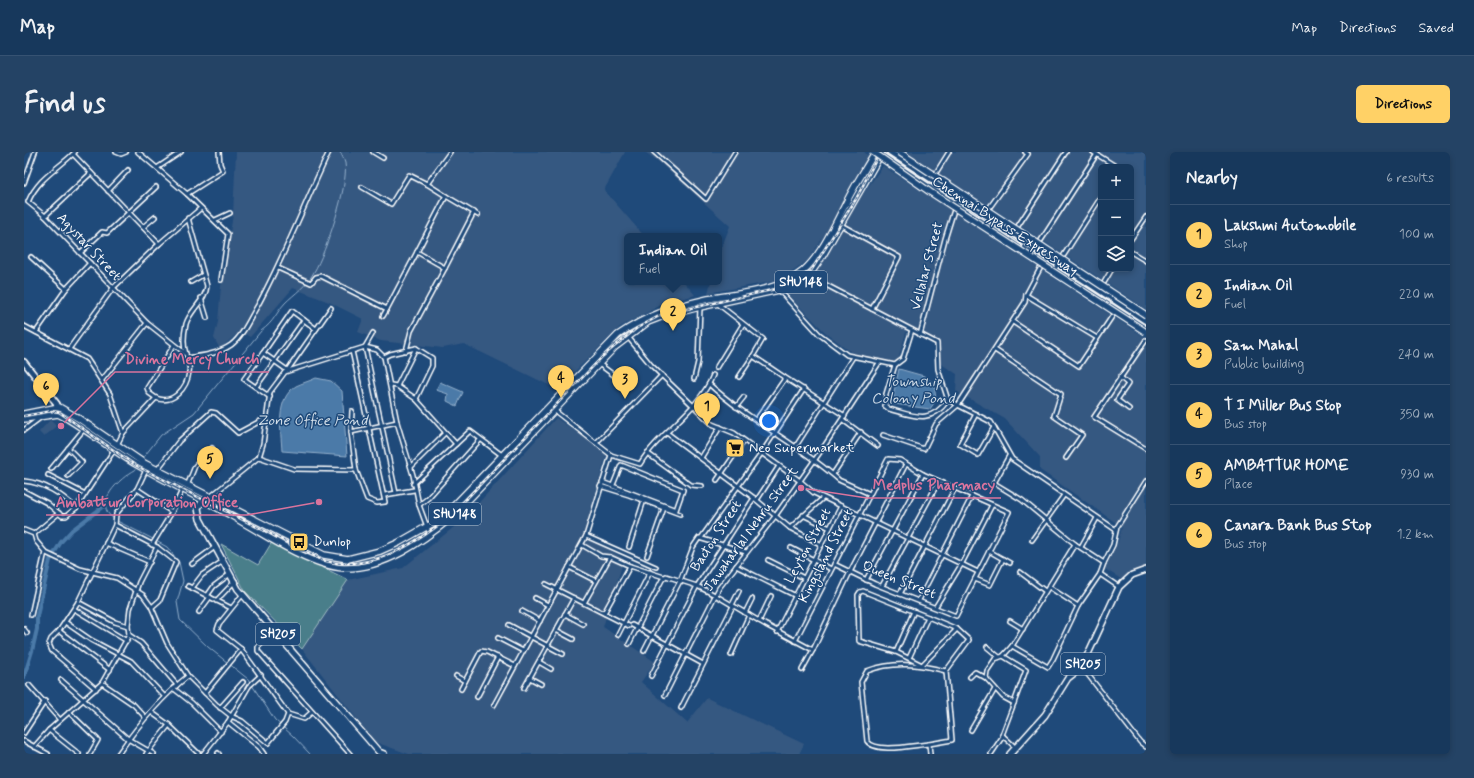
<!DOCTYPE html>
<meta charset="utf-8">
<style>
:root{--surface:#17385c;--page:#244365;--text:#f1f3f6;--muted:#9eacbb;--line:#365272;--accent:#ffd166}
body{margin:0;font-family:Mynerve,sans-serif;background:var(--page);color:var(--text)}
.controls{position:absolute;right:12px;top:12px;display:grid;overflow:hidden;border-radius:6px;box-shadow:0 2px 6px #0003}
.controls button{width:36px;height:36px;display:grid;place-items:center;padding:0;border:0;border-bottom:1px solid var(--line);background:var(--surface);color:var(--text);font:20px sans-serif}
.you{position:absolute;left:745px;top:269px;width:14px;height:14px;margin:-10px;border:3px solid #fff;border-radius:50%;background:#1a73e8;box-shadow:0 0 0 6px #1a73e833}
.badge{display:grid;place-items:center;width:26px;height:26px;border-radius:50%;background:var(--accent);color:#111;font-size:13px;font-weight:700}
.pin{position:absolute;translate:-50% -33px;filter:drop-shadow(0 1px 2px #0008)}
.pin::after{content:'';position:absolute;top:21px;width:14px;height:12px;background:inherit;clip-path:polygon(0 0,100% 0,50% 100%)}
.popup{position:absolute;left:600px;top:81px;width:98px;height:52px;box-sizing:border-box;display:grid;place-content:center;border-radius:6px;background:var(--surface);filter:drop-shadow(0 1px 3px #0005);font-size:13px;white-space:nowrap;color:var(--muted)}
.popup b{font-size:15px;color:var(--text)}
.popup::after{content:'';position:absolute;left:50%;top:100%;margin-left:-8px;border:8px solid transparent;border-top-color:var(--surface)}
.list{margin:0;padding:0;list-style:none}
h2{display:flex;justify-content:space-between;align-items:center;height:52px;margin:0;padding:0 16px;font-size:17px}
h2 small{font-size:13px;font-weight:400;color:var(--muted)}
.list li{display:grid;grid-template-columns:26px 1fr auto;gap:12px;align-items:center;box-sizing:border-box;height:60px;padding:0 16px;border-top:1px solid var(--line)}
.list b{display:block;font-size:15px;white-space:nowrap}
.list p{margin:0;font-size:13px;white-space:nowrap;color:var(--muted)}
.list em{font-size:13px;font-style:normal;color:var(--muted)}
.icon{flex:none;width:22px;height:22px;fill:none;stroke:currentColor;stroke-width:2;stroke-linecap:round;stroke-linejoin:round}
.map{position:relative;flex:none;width:1122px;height:602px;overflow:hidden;border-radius:6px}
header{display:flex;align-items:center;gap:24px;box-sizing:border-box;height:56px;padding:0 20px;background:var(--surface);border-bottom:1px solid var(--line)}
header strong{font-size:19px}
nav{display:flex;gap:22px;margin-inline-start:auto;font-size:14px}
.intro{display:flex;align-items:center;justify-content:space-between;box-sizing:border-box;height:96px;padding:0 24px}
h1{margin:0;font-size:28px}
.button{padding:10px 18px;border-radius:6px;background:var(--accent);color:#111;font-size:14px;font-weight:700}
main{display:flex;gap:24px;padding:0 24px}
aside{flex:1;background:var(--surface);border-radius:6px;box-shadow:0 2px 6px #0003}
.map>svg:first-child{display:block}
</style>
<header>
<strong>Map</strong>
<nav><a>Map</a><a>Directions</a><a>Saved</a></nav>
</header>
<div class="intro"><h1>Find us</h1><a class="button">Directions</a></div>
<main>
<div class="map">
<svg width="1122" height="602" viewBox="0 0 1122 602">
<rect width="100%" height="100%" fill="#1f4a7a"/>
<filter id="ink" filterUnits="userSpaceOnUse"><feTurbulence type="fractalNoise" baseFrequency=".025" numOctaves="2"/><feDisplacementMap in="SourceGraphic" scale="8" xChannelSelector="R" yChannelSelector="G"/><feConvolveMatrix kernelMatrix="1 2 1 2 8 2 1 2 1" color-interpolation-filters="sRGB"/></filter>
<g filter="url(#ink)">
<g fill="#365881" fill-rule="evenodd">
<polygon points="212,0 601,0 580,38 620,84 603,84 603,130 660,130 671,143 639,152 596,175 533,237 440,192 419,196 357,189 334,180 339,167 305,150 269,136 226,185 216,179 196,197 190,186 194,170 197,134 209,63"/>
<polygon points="621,0 840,0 845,4 808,72 784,108 758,128 684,141 687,130 695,130 695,102 706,74 635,10"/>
<path d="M881,0H1122V157L1030,96ZM1077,15H1107V117H1077Z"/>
<polygon points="859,14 1122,186 1122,414 1097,427 1081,417 1094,390 1098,375 1016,318 1016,305 981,267 932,239 933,222 917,212 915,189 884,174 874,208 868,214 827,200 801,180 763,142 779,135 794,118 841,39"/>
<polygon points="532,266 583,301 560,382 600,407 579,475 631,510 617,530 663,571 683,546 780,592 775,602 385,602 351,590 278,497 324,428 379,416 440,367"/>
<polygon points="26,268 32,274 20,285 15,280"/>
</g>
<polygon fill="#4a7e8a" stroke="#a4bec4" points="248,390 324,428 278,497 221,439 197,392 234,413"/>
<g fill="#4b7aa8" stroke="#93afcb">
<polygon points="875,217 900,224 910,232 912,248 906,257 870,252 870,240"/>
<path d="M292,226L307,229L318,239L323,304L258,299C257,279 251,247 272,234C278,231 286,229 292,226Z"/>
<polygon points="416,230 439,240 433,254 423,249 424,242 412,238"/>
</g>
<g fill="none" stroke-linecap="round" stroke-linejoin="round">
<g stroke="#93afcb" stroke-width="1">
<path d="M118,307L137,283L170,261L237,179C251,169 251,162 261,151C271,141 283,134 290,120C302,100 325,33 321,11C320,8 318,3 316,0"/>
<path d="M90,367C67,352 96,326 111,318"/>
<polyline points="93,369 129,387"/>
<polyline points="132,389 143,395 155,410 159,429 153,450 156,468 184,495 224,527 251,568 269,584 286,602"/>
</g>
<polyline stroke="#4b7aa8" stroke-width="4" points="0,525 8,499 13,477 13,464 26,408 37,390 48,378 81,353"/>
<g stroke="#fff" stroke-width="6">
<g id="street">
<path d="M51,0C34,17 14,26 4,50L21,64L123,171L162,202"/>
<polyline points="92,0 97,2 102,0"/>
<polyline points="114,0 163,42 204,82 197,128"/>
<polyline points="349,0 359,6"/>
<polyline points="630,0 682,47 711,0"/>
<polyline points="1069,0 1093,15"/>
<polyline points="49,2 135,92"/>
<polyline points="133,16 157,0"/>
<polyline points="910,24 925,0"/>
<polyline points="0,31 11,0"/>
<polyline points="338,35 367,52 385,23 403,32"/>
<polyline points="84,39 104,18"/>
<polyline points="163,42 199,19 196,12 195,0"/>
<polyline points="422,44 454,63"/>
<polyline points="963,59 1004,2 1001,0"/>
<polyline points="21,64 67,21"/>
<polyline points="191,68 206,61"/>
<polyline points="817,73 875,105 848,157"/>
<polyline points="119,75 131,65"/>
<polyline points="992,77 1042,0"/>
<polyline points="1107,87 1122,65"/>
<polyline points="1014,93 1073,2"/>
<polyline points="1107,100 1122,109"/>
<polyline points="56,101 78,80 83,81 132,35"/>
<polyline points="7,105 42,137 12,180"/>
<polyline points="254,116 287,131 292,125 297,124 363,157 393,100"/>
<polyline points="421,116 450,60"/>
<polyline points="1031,117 1077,45"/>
<polyline points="785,124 913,191 914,217 924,248 967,270 988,307 1092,378"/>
<polyline points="167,130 179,123"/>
<polyline points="1078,134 1088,117"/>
<polyline points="42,137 66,111"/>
<polyline points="755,138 795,182 823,203 871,213 879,207 888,178"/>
<polyline points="1002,143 1073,186"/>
<polyline points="177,146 183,166"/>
<polyline points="694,152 739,187 729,204 760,225 760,228 732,268"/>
<polyline points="359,164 363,157"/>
<polyline points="989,170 1055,214 1091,160"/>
<polyline points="0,174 63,207 86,242 99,281"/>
<polyline points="349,181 341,195 372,341"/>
<polyline points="896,183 921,87 934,45"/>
<polyline points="604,185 627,213 688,272 710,281 776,329 790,341 954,420"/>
<polyline points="1122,188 1070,265 1122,297"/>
<polyline points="45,197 89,136 135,92 177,56"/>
<polyline points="971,198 1037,242 1030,264 1058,283 1042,306"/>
<polyline points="382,199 387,179 421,116 393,100 422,44 403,32 426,0"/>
<polyline points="239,201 220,227 246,245"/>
<polyline points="360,205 366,202 392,196 408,206 408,214 392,247 373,234 367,233"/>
<path d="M163,206C178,204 194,202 207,193C219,184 226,166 234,153C261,103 281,51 305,0"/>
<polyline points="575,212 595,227"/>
<path d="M871,213L862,242L861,254L865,257C891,264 906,273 924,248"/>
<polyline points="692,216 719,172"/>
<polyline points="263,218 239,201 268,159 292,177"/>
<polyline points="263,219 307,156"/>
<polyline points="715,225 729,204"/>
<polyline points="760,225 821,264"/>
<polyline points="1096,225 1104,232 1093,248 1105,257"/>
<polyline points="670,227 674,210 676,155"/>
<polyline points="78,228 123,171"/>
<path d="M685,232C725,269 775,292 815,328"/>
<polyline points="373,234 392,196"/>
<polyline points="232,235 280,168"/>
<polyline points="132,246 125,241 123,236 150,193"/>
<polyline points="392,247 432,292 446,279 479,304"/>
<polyline points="712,255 720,245"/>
<polyline points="328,259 327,280 373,270"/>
<path d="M531,259L587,303L616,312C635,280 675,259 689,223"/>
<polyline points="952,262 936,292 954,303 970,275"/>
<polyline points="819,268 854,294"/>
<polyline points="0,278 16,266"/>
<polyline points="327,280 332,318 343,347 353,351 361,350 328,199"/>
<polyline points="643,281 730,346 766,376 799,346"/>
<polyline points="859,283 900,297 912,272 934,253 1001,150 1002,143 1018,113"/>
<polyline points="573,290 638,223"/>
<path d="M93,293L99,281L132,246C149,253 163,236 165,220C167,214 163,209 162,202C159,193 160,181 162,172C166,158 182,148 183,134L164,66"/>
<polyline points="772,294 829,205"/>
<polyline points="44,296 58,310 44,324"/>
<polyline points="623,301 667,333 678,334"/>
<polyline points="587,303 562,384 632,415"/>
<polyline points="985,304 970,331 998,348 1051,392"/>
<polyline points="235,305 270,317 332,318"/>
<polyline points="677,306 696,275"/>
<polyline points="387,315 421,281"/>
<polyline points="27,317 60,277"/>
<polyline points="133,318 155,289 187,260 192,261 214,281 242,266"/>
<polyline points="809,322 837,280"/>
<polyline points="24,323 61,342"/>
<polyline points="693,328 720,289"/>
<path d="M0,329C21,331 37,342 52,356"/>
<polyline points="817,329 846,342"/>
<polyline points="578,330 652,358 659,338 597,313 589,333"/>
<polyline points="389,332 432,292"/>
<polyline points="163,334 171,314 188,296"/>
<polyline points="576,334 605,343 656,362"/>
<polyline points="113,337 148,360"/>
<polyline points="0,339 23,351 38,364 42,364 52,356 90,298"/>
<polyline points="361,343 390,338"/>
<polyline points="186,345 235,305 239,292 246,240 261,220 341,195 353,198 360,205 373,270 389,323 395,353 406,383"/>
<polyline points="733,348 755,314"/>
<polyline points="395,353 404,346 456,288"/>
<polyline points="414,360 419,366"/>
<polyline points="779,363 806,376"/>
<polyline points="91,373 133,395 152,410 136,448 128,455"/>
<polyline points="766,376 798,393"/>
<polyline points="0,378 10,382 12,389 22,401 56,417 93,426 119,443 127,454 143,491 164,524 193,553 207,564 218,569 244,591 261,570 264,562 217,497"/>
<polyline points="10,382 35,361"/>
<polyline points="677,386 737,302 780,237"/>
<polyline points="1008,388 1040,343"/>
<polyline points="82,391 126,410"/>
<polyline points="128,393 148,360 158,338"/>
<polyline points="558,393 577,404 586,405 560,451"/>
<polyline points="605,395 620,348"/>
<polyline points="1057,395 1073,366"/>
<polyline points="767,396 807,417"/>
<polyline points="965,399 986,411"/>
<polyline points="623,404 640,356"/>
<polyline points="586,405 606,414 640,425"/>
<polyline points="744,408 780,426"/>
<polyline points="1080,411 1089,393 1093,375 1122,329"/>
<polyline points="168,412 191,395"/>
<polyline points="712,414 770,443"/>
<polyline points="545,415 572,429"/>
<polyline points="996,420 1021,439"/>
<polyline points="951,427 966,433 979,407"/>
<polyline points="842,428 899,322"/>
<polyline points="522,432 605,474"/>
<polyline points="164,434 207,456"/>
<polyline points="858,434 915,329"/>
<polyline points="1025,435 1054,454 1076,422"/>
<polyline points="168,436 178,423 199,409"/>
<polyline points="876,442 931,336"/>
<polyline points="183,444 190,434 206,422"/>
<polyline points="511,446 524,453"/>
<polyline points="895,448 948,344"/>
<polyline points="192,449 211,429"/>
<polyline points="54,450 91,470 104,474"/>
<polyline points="708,453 715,439"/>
<polyline points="912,454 937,413 968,353"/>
<polyline points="50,457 103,489"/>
<polyline points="498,459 516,469"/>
<polyline points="175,460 186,445"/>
<polyline points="580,461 606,414"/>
<polyline points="721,461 728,447"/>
<polyline points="541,462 559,472"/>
<polyline points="7,463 21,400"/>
<polyline points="904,465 933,477"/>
<polyline points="735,469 747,444"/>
<polyline points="986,469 999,477"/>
<polyline points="41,470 67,488 107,509 140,544"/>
<polyline points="485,473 539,502"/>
<polyline points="608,473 679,512"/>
<polyline points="0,477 3,481"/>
<polyline points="250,478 234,495 234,499 326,602"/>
<polyline points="532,478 549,487"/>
<polyline points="35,479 86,518"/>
<polyline points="753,480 817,354"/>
<polyline points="105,483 117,491 153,533"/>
<polyline points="594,483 626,420"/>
<polyline points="474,486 499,499"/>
<polyline points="771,489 864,307 876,308 899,322 985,360 932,464 851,432 810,412"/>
<polyline points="605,492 638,428 642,424 673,434 691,443 742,473 789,498 826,420 882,312"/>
<polyline points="988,494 1024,515 1029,507 1054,454"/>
<polyline points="963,495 975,505"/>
<polyline points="620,499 656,429 669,395 675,386 722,400"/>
<polyline points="872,500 890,459"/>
<polyline points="707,503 725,463"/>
<polyline points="979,504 1002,518 990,551"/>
<polyline points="885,506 904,465 839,439 836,440 834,443 835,489 872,500 898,513"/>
<polyline points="515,510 527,517"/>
<polyline points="898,513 933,477 945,488 922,519 928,588 905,592"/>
<polyline points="1058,515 1116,590 1122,595"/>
<polyline points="778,518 789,498"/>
<polyline points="432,524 441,529"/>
<polyline points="627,524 673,434 730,346"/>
<polyline points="946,525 951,520 962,526"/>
<polyline points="506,526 517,532"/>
<polyline points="37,528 104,587 130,602"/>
<polyline points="78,531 110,553 121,565"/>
<polyline points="5,533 36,568"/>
<polyline points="149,536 168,551 197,580"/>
<polyline points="500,536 550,446"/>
<polyline points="72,537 28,499 25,492 27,487 35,479 54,450 91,373 92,362 113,337 122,318"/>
<polyline points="437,537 457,499 463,500 491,514"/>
<polyline points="181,541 217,497 193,478 195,472 219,442"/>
<polyline points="641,543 695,436 752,363 799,296 855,211"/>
<polyline points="453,545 474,505"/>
<polyline points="470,553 562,384"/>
<polyline points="196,556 219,530"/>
<polyline points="657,556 709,454"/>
<polyline points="45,560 74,588 66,602"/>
<polyline points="127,560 145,573 175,602"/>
<polyline points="264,562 280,567 288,560"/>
<polyline points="204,570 235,595 240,602"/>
<polyline points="25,578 55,602"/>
<polyline points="947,578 971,537"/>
<polyline points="0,581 21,549"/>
<polyline points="0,589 24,602"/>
<polyline points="10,595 25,578 78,531 105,483 104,474 106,457 115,430 133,395"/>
<polyline points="991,595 978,583 990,551 979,545 962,526 963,519 971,507 979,504 988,494 1051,392 1080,411 1076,422 1095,435"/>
<polyline points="194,601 195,602"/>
<path d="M94,602C115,572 136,546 164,524"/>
<polyline points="122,602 145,573"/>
<polyline points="179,602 204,570 225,534 237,523"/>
<path d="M906,602L905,592C890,593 852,602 843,589L837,530L843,519C870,509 894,512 922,519"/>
<polyline points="967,602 979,584"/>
</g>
</g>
<g stroke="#fff" stroke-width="8">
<polyline id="secondary" points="0,210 33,252 34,258"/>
</g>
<g stroke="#fff" stroke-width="8">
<g id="primary">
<polyline points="866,0 1122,169"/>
<polyline points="857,3 995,95"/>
<polyline points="1009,104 1122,177"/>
<polyline points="179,348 174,356 176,367 214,437 355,600 360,602"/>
<polyline points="986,602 1021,563 1044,526 1058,515 1095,435 1108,423 1122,418"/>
</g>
</g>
<g stroke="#fff" stroke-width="8">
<g id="highway">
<path d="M0,262L35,255L54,266L120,311L300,403L324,407L356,399L374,391L418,366L594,183C623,163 649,155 684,147C714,141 754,140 779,119C798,103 812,70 824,47C832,31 842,16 851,0"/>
<path d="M0,267L34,262L44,267C67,281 87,297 110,311C142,329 176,346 208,364C238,381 286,414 320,416C361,417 399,389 428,365L591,195L624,170L637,165L676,155L755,138L774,132L785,124L798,105L857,2"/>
</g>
</g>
<use href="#street" stroke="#1f4a7a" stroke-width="3"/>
<use href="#secondary" stroke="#1f4a7a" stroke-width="4.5"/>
<use href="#primary" stroke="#1f4a7a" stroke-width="5"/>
<use href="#highway" stroke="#1f4a7a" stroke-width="5.5"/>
<g stroke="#fff" stroke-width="2.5">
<path id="rail" d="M0,264L28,259L35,260L111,313L298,408C344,422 390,393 425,365L579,204L613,176L637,163L756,136L773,131L785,122L832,47L856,0"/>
</g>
<use href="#rail" stroke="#1f4a7a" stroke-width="1" stroke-dasharray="3" stroke-linecap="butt"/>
<g stroke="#fff" stroke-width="8" stroke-linecap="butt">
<g id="highway-bridge">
<polyline points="849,0 906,40 1122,180"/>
<polyline points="875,0 1122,163"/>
</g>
</g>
<use href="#highway-bridge" stroke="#1f4a7a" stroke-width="5.5"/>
</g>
</g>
<defs>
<g id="supermarket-square" transform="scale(1)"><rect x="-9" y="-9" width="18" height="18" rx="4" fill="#ffd166" stroke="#1f4a7a"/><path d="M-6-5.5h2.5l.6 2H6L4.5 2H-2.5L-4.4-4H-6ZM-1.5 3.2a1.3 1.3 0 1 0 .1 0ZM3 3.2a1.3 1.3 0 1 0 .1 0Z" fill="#111"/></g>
<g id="bus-square" transform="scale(1)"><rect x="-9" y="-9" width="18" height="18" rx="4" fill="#ffd166" stroke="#1f4a7a"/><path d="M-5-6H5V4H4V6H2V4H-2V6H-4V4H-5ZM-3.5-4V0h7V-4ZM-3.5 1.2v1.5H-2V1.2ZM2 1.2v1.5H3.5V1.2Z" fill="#111"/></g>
</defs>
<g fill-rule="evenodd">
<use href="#supermarket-square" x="711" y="296"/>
<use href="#bus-square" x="275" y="390"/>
</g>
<g text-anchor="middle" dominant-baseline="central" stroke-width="3" stroke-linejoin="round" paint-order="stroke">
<g fill="#1f4a7a" stroke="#bcc9d7" stroke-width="1">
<rect x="751" y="119" width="52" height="22" rx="3"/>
<rect x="405" y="351" width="52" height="22" rx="3"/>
<rect x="232" y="471" width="44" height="22" rx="3"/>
<rect x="1037" y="501" width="44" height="22" rx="3"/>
</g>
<g font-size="13" font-weight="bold" fill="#fff">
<text x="777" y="130">SHU148</text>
<text x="431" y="362">SHU148</text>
<text x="254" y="482">SH205</text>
<text x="1059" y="512">SH205</text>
</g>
<g font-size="14" fill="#fff" stroke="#1f4a7a">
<text transform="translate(981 74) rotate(33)">Chennai Bypass Expressway</text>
<text transform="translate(65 95) rotate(47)">Agystar Street</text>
<text transform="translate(903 114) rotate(-75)">Vellalar Street</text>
<text transform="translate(727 377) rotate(-54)">Jawaharlal Nehru Street</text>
<text transform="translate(692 384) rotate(-57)">Bacton Street</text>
<text transform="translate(784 394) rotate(-62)">Leyton Street</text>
<text transform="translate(802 404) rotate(-63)">Kingsland Street</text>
<text transform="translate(875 428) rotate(22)">Queen Street</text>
</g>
<g font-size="14" fill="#fff" stroke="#1f4a7a" text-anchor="start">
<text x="725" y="296">Neo Supermarket</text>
<text x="289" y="390">Dunlop</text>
</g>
<g font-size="15" font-style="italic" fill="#d2dee9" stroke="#1f4a7a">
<text x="889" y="230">Township<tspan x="889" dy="17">Colony Pond</tspan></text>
<text x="288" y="269">Zone Office Pond</text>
</g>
</g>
<path fill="none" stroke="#da749d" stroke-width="1.5" d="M37 274L91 220H245M777 336L843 346H977M295 350L223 363H22"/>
<g fill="#da749d" stroke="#1f4a7a" stroke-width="1.5">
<circle cx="37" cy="274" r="4"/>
<circle cx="777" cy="336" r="4"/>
<circle cx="295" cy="350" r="4"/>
</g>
<g font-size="15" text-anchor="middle" font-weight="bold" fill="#da749d" stroke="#1f4a7a" stroke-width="3" stroke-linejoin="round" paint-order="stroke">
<text x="168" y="212">Divine Mercy Church</text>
<text x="910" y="338">Medplus Pharmacy</text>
<text x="123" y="355">Ambattur Corporation Office</text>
</g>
</svg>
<div class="controls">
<button>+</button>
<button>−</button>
<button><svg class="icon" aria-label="layers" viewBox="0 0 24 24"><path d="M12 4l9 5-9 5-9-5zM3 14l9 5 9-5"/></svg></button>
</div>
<div class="you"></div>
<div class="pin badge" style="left:683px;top:274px">1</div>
<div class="pin badge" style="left:649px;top:179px">2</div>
<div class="popup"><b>Indian Oil</b>Fuel</div>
<div class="pin badge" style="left:601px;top:247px">3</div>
<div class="pin badge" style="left:537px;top:246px">4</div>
<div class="pin badge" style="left:186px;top:327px">5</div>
<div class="pin badge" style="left:22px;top:254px">6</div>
</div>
<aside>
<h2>Nearby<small>6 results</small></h2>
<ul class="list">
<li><span class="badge">1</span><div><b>Lakshmi Automobile</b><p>Shop</p></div><em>100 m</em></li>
<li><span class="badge">2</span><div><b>Indian Oil</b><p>Fuel</p></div><em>220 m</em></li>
<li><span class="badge">3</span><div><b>Sam Mahal</b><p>Public building</p></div><em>240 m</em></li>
<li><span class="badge">4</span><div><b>T I Miller Bus Stop</b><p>Bus stop</p></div><em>350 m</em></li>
<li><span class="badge">5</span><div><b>AMBATTUR HOME</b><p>Place</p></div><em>930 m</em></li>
<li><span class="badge">6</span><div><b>Canara Bank Bus Stop</b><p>Bus stop</p></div><em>1.2 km</em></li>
</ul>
</aside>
</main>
